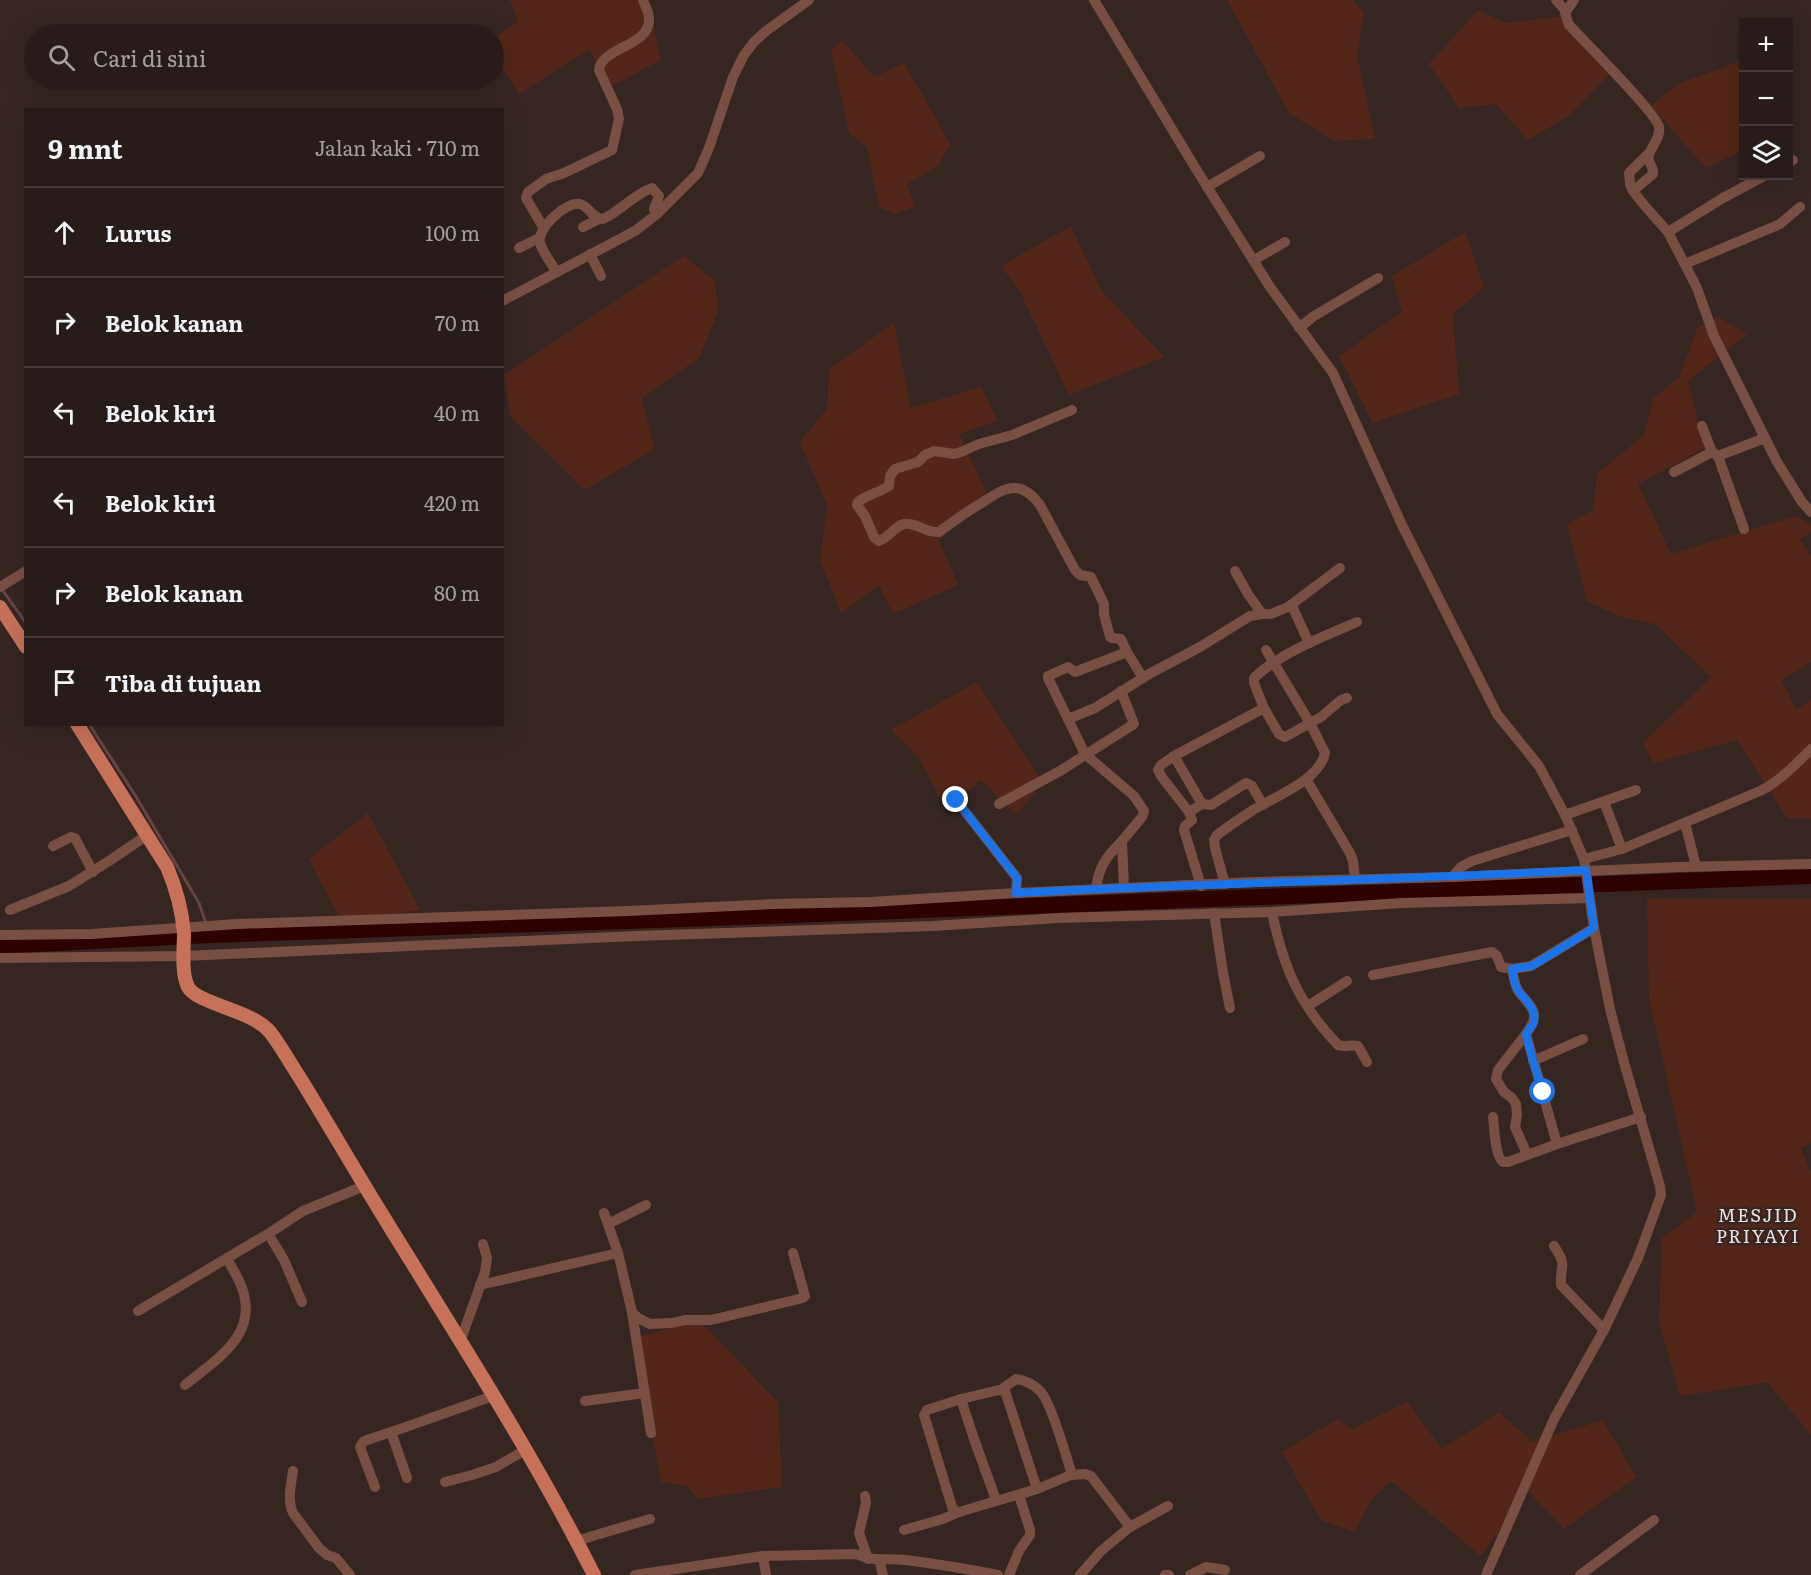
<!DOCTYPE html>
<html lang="id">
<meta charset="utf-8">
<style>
:root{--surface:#281c1a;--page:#302523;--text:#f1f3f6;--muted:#a5a1a2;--line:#443a39}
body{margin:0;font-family:Literata,serif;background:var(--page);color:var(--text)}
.controls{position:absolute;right:18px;top:18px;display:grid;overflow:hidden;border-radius:0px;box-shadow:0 6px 24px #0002}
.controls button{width:54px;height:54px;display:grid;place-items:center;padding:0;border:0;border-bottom:2px solid var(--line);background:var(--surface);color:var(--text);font:30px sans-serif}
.stop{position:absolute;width:18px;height:18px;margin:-14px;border:4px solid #1a73e8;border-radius:50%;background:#fff}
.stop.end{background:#1a73e8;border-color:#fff;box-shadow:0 2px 6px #0008}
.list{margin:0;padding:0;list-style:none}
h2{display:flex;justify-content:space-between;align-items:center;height:78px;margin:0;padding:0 24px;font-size:26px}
h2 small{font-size:20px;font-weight:400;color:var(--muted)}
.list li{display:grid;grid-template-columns:39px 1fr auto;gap:18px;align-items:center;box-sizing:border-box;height:90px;padding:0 24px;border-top:2px solid var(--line)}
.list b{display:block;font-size:22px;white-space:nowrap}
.list em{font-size:20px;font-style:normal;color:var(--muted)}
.icon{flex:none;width:33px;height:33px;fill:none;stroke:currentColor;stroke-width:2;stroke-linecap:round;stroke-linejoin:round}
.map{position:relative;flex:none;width:1811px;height:1575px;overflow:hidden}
.search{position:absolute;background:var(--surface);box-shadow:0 6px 24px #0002;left:24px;top:24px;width:480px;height:66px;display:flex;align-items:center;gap:15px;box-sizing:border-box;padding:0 21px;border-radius:33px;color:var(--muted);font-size:22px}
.panel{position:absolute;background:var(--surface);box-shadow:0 6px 24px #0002;left:24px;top:108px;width:480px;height:618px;border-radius:0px}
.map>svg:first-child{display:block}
</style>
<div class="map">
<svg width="1811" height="1575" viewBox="0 0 1811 1575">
<rect width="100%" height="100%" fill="#352622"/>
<g fill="#542619">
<polygon points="510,0 648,0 661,60 610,87 589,49 519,94 494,55 494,38 518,21"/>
<polygon points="1227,0 1353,0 1364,13 1357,55 1375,139 1333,141 1289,113"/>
<polygon points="1478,10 1505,23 1565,16 1613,70 1570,115 1528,140 1496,104 1459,108 1429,64"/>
<polygon points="842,40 874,77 904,63 951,145 937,166 907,184 915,207 895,214 879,207 867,147 849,133 831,51"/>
<polygon points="1743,60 1743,150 1706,168 1651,106 1678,84"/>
<polygon points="1071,226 1101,290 1164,357 1069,395 1020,292 1001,266"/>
<polygon points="1465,232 1484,287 1453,314 1459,394 1373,423 1339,356 1402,312 1392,276"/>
<polygon points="684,256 715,281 718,312 699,358 642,398 654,449 585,490 510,416 504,375"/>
<polygon points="1718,317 1747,334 1688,381 1705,448 1638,484 1671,554 1796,516 1811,525 1811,532 1799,540 1811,555 1811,662 1782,680 1796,710 1811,700 1811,819 1787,818 1737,740 1654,763 1643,743 1711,677 1655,624 1621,617 1587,601 1567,525 1593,510 1597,474 1644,435 1653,399 1680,376 1697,328"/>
<polygon points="894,323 911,408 981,387 998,421 959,434 986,492 939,541 958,585 893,614 879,585 841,613 820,560 827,505 800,442 827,409 829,369"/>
<polygon points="977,682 1043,783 1016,815 981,780 946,810 919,758 891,730"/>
<polygon points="368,813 420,910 341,921 309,859"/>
<polygon points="1647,899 1811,899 1811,1143 1801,1148 1811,1172 1811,1435 1767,1382 1680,1396 1659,1322 1662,1238 1697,1212 1649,999"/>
<polygon points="699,1320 778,1402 782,1487 699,1499 687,1486 661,1482 634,1338"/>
<polygon points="1407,1402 1442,1449 1499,1412 1532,1442 1603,1420 1636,1477 1564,1529 1527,1490 1481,1556 1391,1481 1372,1499 1354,1532 1321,1520 1282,1452 1337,1419 1352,1429"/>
</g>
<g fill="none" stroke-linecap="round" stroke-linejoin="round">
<g stroke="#664443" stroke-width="3">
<polyline points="1,588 26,623"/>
<polyline points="89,724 135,795 199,903 210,935"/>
</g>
<polyline stroke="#2d0100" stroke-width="16" points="0,946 210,935 713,918 1811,876"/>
<g stroke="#7a4f43" stroke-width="10">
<polyline points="1094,0 1196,169 1270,287 1333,373 1402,525 1497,714 1539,766 1565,815 1584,859 1594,928 1610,1009 1625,1066 1660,1186 1661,1195 1638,1258 1604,1330 1554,1419 1486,1575"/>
<polyline points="1556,0 1566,11"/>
<path d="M1574,0L1565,13L1569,25C1583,40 1657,114 1659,127C1661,137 1651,147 1648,157C1649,164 1654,167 1653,174L1633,191L1644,205L1668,232L1697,288L1714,336L1777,462L1802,502L1811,512"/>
<polyline points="1788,162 1793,160"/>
<polyline points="1207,187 1260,156"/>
<polyline points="1633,191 1630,184 1629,173 1649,153"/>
<path d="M543,227L526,198L528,192L546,179L564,173L612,150L619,119L617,109L599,70C602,46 651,47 649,18C649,12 645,6 643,0"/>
<polyline points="583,227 599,219"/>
<polyline points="1668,232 1723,198 1764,176"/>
<polyline points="519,248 539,238"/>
<polyline points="590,254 601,276"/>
<polyline points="1254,260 1285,242"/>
<polyline points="1685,264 1780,224 1800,207"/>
<path d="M557,272C551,263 543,253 540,243C536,229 566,201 580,204C590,207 591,218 603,219C621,211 634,194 652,188L659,196L654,209L657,214"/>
<polyline points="502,301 635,231 657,214 698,173 709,148 733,77 744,55 754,42 766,31 809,0"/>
<polyline points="1299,328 1314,316 1378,278"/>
<path d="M1072,410L1012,435L979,444L961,452L954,454L934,451L925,455L918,462L895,469L890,476L889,486C879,493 868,494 858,502L857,505L865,516L874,537L879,541C889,538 894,526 904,524C916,522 926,533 939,532C951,523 962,515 975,507C1000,492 1017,474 1040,505L1075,570L1080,575L1091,577L1104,604V614L1110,637L1112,638L1121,639L1127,652L1075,672L1068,667L1048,676V678L1085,754L1134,796L1144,811L1142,817L1122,841L1124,888"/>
<polyline points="1702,426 1712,452 1718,456 1765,438"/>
<polyline points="1718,456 1744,529"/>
<polyline points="1674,472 1712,452"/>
<polyline points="1235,571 1248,594 1262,614 1271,614 1288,607 1293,608 1309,643"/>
<polyline points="0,587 26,571"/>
<polyline points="1288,607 1340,568"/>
<polyline points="1127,652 1143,678"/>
<path d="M1264,708L1254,683V678C1280,653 1324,636 1357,622"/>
<polyline points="1068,719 1095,708 1149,674 1200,647 1250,616 1262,614"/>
<polyline points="1174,756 1202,804 1189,812 1192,820 1185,826 1184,830 1201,886"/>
<polyline points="1306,779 1350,853 1353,861 1355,879"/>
<polyline points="956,800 1017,878 1016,893"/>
<polyline points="1604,802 1622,849"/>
<polyline points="999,804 1060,771 1134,724 1121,691"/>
<polyline points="1202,804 1211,805 1246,783 1252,786 1263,805"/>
<polyline points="1189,812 1161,776 1158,770 1161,765 1174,756 1264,708 1279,734 1285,737 1321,717 1341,700 1347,698"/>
<polyline points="1565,815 1636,790"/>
<polyline points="1685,823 1696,866"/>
<polyline points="53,846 71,837 75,838 93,872"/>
<path d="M1584,859L1622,849L1760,791C1780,781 1795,765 1811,749"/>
<polyline points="1452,877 1461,867 1472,861 1572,830"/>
<path d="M1225,884L1215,848L1214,840L1217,835C1229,826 1241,818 1253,810C1274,797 1320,780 1325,753L1310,723L1266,650"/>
<path d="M1096,889C1099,866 1106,857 1122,841"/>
<polyline points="10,910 69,886 109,861 146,836"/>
<path d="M1272,912C1283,967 1299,1004 1338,1045C1346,1048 1351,1044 1358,1046L1367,1062"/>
<polyline points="1214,913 1223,973 1230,1008"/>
<polyline points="0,935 91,934 237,924 628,911 773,904 870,902 1016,893 1254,882 1452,877 1679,867 1811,864"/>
<polyline points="0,958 184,956 636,936 933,926 1058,918 1272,912 1401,903 1589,898"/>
<path d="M1512,969C1514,976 1514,985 1519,992C1533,1009 1541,1013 1526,1034L1557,1144"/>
<polyline points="1373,975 1492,952 1497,956 1501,967 1512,969 1531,966 1594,928"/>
<polyline points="1308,1006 1347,981"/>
<polyline points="1526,1034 1498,1070 1496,1079 1504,1092 1512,1098 1516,1104 1517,1115 1515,1127 1527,1154"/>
<polyline points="1533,1061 1583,1039"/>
<path d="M1493,1117C1494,1125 1495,1157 1503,1162C1504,1162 1506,1162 1508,1162L1557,1144L1641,1117"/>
<polyline points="608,1224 646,1205"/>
<path d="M1554,1246C1568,1267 1560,1264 1561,1285L1604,1330"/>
<polyline points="618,1253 632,1312 638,1318 650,1324 672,1323 685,1320 711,1320 803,1298 805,1296 793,1253"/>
<polyline points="480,1285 618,1253 604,1213"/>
<polyline points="302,1302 284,1260 269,1235 271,1232 303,1211 364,1186"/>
<polyline points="138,1311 271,1232"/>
<polyline points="632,1312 651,1433"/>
<polyline points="460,1342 485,1272 487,1258 483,1244"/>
<path d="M185,1385C218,1358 262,1333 240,1283C237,1275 231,1267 227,1258"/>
<path d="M961,1399L927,1410L924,1415L952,1507L955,1511L959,1512L1037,1489L1071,1475V1472C1066,1455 1051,1403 1041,1392C1035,1385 1025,1380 1016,1379L1002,1389"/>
<polyline points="585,1401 645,1393"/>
<polyline points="391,1432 407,1478"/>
<path d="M293,1471C291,1485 287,1500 293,1513L319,1548L327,1555L336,1558L350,1575"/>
<polyline points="1071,1475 1085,1474 1091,1476 1130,1527 1101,1551 1080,1575"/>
<polyline points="445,1482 472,1475 496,1467 525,1450"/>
<polyline points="375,1487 360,1447 364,1441 403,1428 493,1396"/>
<polyline points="865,1496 866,1503 859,1533 868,1559"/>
<polyline points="996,1500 974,1439 961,1399 999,1390 1005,1391 1037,1489"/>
<polyline points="1130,1527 1168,1506"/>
<polyline points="904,1530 943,1519 959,1512"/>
<polyline points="576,1541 650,1519"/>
<polyline points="763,1556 766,1575"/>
<polyline points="879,1559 883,1575"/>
<path d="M635,1575L763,1556L856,1554C874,1562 887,1558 906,1560C937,1564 968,1569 998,1575"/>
<polyline points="1009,1575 1019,1551 1030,1535 1030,1530 1019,1495"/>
<polyline points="1165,1575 1169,1575"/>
<polyline points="1190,1575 1206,1567 1225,1570"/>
<polyline points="1580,1575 1654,1520"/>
</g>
<g stroke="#c87159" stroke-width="14">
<polyline points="0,607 26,647"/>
<path d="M77,724L167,867C176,888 182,910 184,933C184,948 181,973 188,987C197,1004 252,1010 270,1032C281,1046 290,1063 300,1078C327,1122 353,1167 380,1211C453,1330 531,1450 594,1575"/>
</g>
</g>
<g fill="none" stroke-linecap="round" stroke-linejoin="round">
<path stroke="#1a73e8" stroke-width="8" d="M956,800L1017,878L1016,893C1206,883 1396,880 1586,870L1594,928L1532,966L1512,969C1513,976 1514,985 1519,992C1525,999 1537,1010 1534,1022C1533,1026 1528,1030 1526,1034L1533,1061L1543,1092"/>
</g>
<g text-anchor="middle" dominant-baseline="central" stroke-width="5" stroke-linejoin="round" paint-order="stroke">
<g font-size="18" letter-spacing="1.5" fill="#ebe1de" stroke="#352622">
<text x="1758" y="1214">MESJID<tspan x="1758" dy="21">PRIYAYI</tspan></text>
</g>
</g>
</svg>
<div class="controls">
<button>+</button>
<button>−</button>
<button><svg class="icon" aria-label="layers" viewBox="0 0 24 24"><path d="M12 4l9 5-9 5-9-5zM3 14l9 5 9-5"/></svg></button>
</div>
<div class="stop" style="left:1543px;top:1092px"></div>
<div class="stop end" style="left:956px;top:800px"></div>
<div class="search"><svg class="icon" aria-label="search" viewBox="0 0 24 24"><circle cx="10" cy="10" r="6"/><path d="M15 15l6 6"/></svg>Cari di sini</div>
<section class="panel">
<h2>9 mnt<small>Jalan kaki · 710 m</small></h2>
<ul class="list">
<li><svg class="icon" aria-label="ahead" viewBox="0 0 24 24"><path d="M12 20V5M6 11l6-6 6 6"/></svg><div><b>Lurus</b></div><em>100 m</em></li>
<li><svg class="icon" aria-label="right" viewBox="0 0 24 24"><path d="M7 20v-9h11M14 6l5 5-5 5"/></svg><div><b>Belok kanan</b></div><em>70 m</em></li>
<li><svg class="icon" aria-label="left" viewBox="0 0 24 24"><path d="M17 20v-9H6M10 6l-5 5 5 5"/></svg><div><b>Belok kiri</b></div><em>40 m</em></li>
<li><svg class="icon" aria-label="left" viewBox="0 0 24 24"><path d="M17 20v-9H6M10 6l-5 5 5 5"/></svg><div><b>Belok kiri</b></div><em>420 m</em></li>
<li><svg class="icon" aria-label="right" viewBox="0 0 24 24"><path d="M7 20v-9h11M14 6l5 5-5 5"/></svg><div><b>Belok kanan</b></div><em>80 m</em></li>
<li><svg class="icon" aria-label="arrive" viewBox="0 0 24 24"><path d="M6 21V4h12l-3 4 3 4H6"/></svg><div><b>Tiba di tujuan</b></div></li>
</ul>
</section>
</div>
